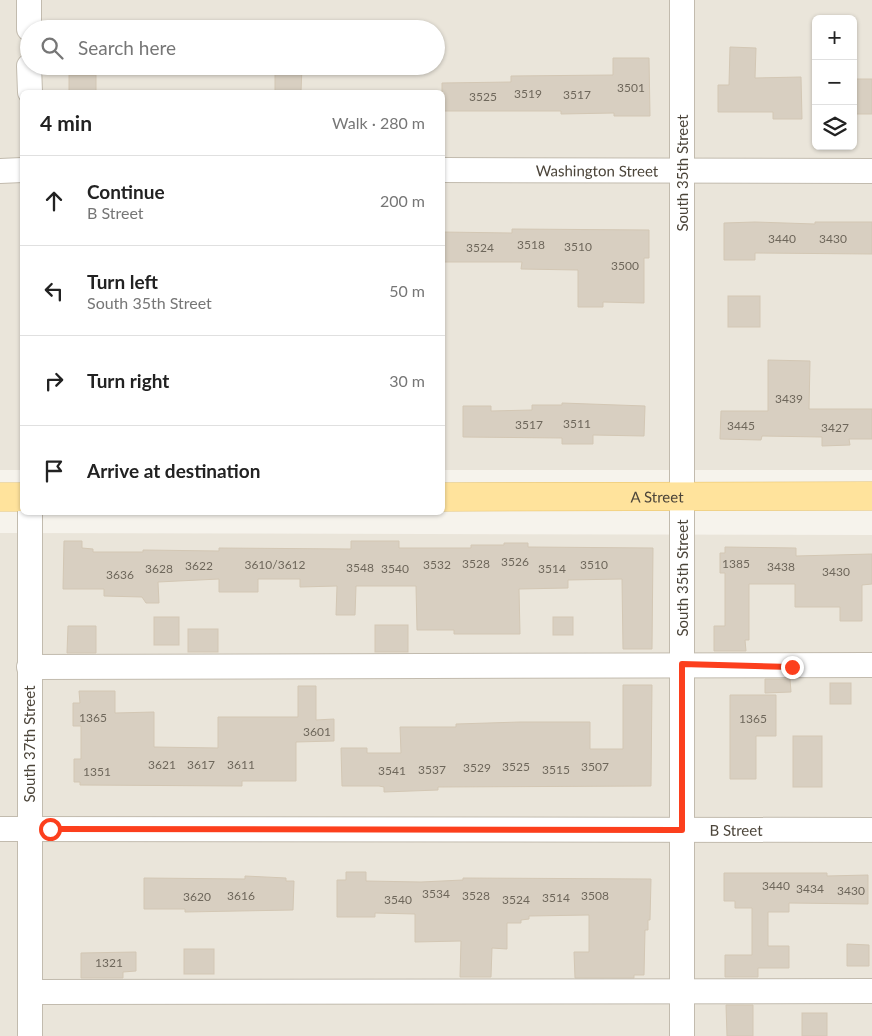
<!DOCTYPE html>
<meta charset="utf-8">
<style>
:root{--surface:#fff;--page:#f2f2f2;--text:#222;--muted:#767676;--line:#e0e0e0}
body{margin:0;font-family:Lato,sans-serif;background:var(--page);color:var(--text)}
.controls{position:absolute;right:15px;top:15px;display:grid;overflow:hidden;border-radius:8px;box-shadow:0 1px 4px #0004}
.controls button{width:45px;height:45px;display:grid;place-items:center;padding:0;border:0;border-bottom:1px solid var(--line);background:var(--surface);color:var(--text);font:25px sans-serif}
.stop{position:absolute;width:15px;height:15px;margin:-11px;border:4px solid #fc3f1d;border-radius:50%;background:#fff}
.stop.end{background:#fc3f1d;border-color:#fff;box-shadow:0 1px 5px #0008}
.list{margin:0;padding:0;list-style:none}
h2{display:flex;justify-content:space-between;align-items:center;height:65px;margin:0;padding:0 20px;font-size:21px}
h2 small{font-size:16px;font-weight:400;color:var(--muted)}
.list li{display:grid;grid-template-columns:32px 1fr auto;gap:15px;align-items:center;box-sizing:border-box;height:90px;padding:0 20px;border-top:1px solid var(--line)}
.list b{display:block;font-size:19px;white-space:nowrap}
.list p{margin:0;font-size:16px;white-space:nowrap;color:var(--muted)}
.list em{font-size:16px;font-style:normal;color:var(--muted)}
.icon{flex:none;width:28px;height:28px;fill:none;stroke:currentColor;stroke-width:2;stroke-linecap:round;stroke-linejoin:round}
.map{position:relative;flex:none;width:872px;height:1036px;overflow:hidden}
.search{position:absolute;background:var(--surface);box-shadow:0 1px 4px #0004;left:20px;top:20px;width:425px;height:55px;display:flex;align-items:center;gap:12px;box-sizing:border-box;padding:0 18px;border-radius:28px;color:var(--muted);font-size:19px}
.panel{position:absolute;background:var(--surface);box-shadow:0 1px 4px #0004;left:20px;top:90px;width:425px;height:425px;border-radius:8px}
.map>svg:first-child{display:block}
</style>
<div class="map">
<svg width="872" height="1036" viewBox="0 0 872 1036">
<rect width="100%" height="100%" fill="#f6f3ec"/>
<g fill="#eae5da" fill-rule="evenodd">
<path d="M0,0H872V470H443L442,92H22V470H0ZM816,19H853V146H816ZM29,29H436V66H29Z"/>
<polygon points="0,533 872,535 872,1036 0,1036"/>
</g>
<g fill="#d8cfc1" stroke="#d3c7b4">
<polygon points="730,47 756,48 755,78 801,77 802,119 773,119 773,112 718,112 718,85 729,85"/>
<polygon points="613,58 649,58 650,116 614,116 614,113 561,114 561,111 442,111 442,83 511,82 511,76 613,75"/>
<polygon points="275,66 302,66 301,92 275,92"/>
<rect x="69" y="75" width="27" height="17"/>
<rect x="853" y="79" width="19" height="35"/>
<polygon points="755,222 815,224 815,222 872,222 872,254 755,253 755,260 724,260 724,223"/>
<polygon points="512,229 649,230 649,258 644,258 644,303 603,302 603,307 578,307 578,270 521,269 522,262 442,262 442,232 512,233"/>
<rect x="728" y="296" width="32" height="31"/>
<polygon points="768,360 810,361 809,409 872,409 872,439 849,439 850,445 822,446 822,437 762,436 761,440 720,439 721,411 768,411"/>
<polygon points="562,403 645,406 644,436 593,435 593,444 562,444 562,438 463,437 463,406 491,406 491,411 532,410 532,405 562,405"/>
<polygon points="64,541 82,541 82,548 93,549 93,552 143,552 143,550 219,551 219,548 351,549 351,541 399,541 399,548 471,548 471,545 504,545 504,543 528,543 528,547 653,548 652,649 623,649 622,579 568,580 568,588 519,589 520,634 454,634 454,630 417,630 416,586 356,586 355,615 336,615 337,586 300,587 300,579 258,579 258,592 219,592 219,579 158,582 159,603 146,603 142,597 104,596 104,589 63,589"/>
<polygon points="725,547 796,548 796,556 872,554 872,584 862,585 862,621 840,621 840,607 795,607 795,584 749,584 749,640 745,640 746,651 714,651 714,626 725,626 725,573 720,573 720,553 725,553"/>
<rect x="154" y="617" width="25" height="28"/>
<rect x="553" y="617" width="20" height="18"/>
<rect x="375" y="625" width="33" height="27"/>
<polygon points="68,626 96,626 96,653 67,653"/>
<rect x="188" y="629" width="30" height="23"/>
<polygon points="765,679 790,679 791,692 765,693"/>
<rect x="830" y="683" width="21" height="21"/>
<polygon points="623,685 652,685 651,786 438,787 438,790 384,792 384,787 379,786 342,786 341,748 367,748 367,753 401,753 400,727 456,727 456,724 520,722 590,722 590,749 623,749"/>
<polygon points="298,686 316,686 316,720 334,719 334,741 296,742 296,781 242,781 242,786 80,785 80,782 74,782 74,759 81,759 81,726 73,726 73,703 80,703 79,691 115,691 115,713 154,712 154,747 218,748 218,717 298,717"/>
<polygon points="730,695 776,695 776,736 756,736 756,779 730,779"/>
<rect x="793" y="736" width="29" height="51"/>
<polygon points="346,872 366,872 366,881 421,882 463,880 463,878 651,879 650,920 648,920 648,930 645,930 644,975 634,975 634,978 575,978 574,952 589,952 589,915 529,916 529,919 521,920 521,923 507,923 507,949 492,948 491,977 460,977 461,941 415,942 415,914 375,913 375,917 337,917 337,880 346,880"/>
<polygon points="724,873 827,873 827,876 868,875 868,904 789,903 789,912 768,912 768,946 789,946 789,968 758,968 758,977 725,977 725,955 752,955 752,908 735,908 735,901 724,901"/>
<polygon points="245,876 286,878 286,881 294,881 293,910 185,912 185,909 144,909 144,878 245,879"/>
<polygon points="847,944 869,945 869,966 847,966"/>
<rect x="184" y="949" width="30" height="25"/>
<polygon points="136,952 136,971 123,972 123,978 81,978 81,953"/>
<polygon points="726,1005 753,1005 753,1036 727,1036"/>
<rect x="802" y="1013" width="25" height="23"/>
</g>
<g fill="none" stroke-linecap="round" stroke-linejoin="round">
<g stroke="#c2bbae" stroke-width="26">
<g id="minor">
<polyline points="29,0 29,29"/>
<polyline points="682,0 682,1036"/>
<polyline points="29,66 30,92"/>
<path id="s1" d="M442,170L872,171"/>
<polyline points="0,171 22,170"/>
<polyline points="29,667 872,665"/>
<path id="s2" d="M0,829L872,830"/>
<polyline points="30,992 872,991"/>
<polyline points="30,1036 30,512"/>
</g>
</g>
<g stroke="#e6c16a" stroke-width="29">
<g id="major">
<polyline points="0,497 22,497"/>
<path id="s3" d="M442,497L872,496"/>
</g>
</g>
<use href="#minor" stroke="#fff" stroke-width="24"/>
<use href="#major" stroke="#ffe39c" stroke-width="28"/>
</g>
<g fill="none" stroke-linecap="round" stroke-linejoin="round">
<polyline stroke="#fc3f1d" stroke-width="6" points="50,829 682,830 682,664 792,667"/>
</g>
<g text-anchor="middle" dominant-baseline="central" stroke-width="5" stroke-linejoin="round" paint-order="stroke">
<g font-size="12" fill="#6e675b">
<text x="631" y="87">3501</text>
<text x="528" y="93">3519</text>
<text x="577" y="94">3517</text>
<text x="483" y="96">3525</text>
<text x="782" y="238">3440</text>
<text x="833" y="238">3430</text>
<text x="531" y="244">3518</text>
<text x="578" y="246">3510</text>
<text x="480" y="247">3524</text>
<text x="625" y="265">3500</text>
<text x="789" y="398">3439</text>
<text x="577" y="423">3511</text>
<text x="529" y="424">3517</text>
<text x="741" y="425">3445</text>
<text x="835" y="427">3427</text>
<text x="515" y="561">3526</text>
<text x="476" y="563">3528</text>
<text x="736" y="563">1385</text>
<text x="275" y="564">3610/3612</text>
<text x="437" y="564">3532</text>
<text x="594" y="564">3510</text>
<text x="199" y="565">3622</text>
<text x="781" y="566">3438</text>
<text x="360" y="567">3548</text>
<text x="159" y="568">3628</text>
<text x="395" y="568">3540</text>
<text x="552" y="568">3514</text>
<text x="836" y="571">3430</text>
<text x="120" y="574">3636</text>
<text x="93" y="717">1365</text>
<text x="753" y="718">1365</text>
<text x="317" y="731">3601</text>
<text x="162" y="764">3621</text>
<text x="201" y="764">3617</text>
<text x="241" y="764">3611</text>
<text x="516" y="766">3525</text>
<text x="595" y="766">3507</text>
<text x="477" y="767">3529</text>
<text x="432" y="769">3537</text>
<text x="556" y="769">3515</text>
<text x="392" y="770">3541</text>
<text x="97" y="771">1351</text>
<text x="776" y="885">3440</text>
<text x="810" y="888">3434</text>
<text x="851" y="890">3430</text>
<text x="436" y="893">3534</text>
<text x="241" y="895">3616</text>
<text x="476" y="895">3528</text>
<text x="595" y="895">3508</text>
<text x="197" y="896">3620</text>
<text x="556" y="897">3514</text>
<text x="398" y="899">3540</text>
<text x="516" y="899">3524</text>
<text x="109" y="962">1321</text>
</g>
<g font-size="15" fill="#4b4439" stroke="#fff">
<text stroke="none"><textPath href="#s1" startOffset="155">Washington Street</textPath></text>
<text transform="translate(682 173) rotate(-90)">South 35th Street</text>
<text stroke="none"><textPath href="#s3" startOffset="215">A Street</textPath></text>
<text transform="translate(682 578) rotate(-90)">South 35th Street</text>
<text transform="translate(29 744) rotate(-90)">South 37th Street</text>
<text stroke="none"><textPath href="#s2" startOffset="736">B Street</textPath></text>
</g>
</g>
</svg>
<div class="controls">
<button>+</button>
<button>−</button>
<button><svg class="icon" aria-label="layers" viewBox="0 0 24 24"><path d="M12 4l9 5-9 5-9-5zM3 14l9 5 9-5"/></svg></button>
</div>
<div class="stop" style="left:50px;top:829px"></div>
<div class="stop end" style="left:792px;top:667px"></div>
<div class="search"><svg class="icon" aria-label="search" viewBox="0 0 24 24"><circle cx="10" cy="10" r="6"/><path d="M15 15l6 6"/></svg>Search here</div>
<section class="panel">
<h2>4 min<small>Walk · 280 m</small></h2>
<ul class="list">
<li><svg class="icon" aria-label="ahead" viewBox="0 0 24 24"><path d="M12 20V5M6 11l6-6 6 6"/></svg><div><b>Continue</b><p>B Street</p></div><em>200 m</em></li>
<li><svg class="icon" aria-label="left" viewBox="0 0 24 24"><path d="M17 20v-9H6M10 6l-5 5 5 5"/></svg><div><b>Turn left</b><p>South 35th Street</p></div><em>50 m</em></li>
<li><svg class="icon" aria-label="right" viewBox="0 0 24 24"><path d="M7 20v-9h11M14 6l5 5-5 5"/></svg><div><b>Turn right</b></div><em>30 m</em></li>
<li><svg class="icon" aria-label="arrive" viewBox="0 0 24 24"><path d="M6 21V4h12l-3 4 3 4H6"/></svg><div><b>Arrive at destination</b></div></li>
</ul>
</section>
</div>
